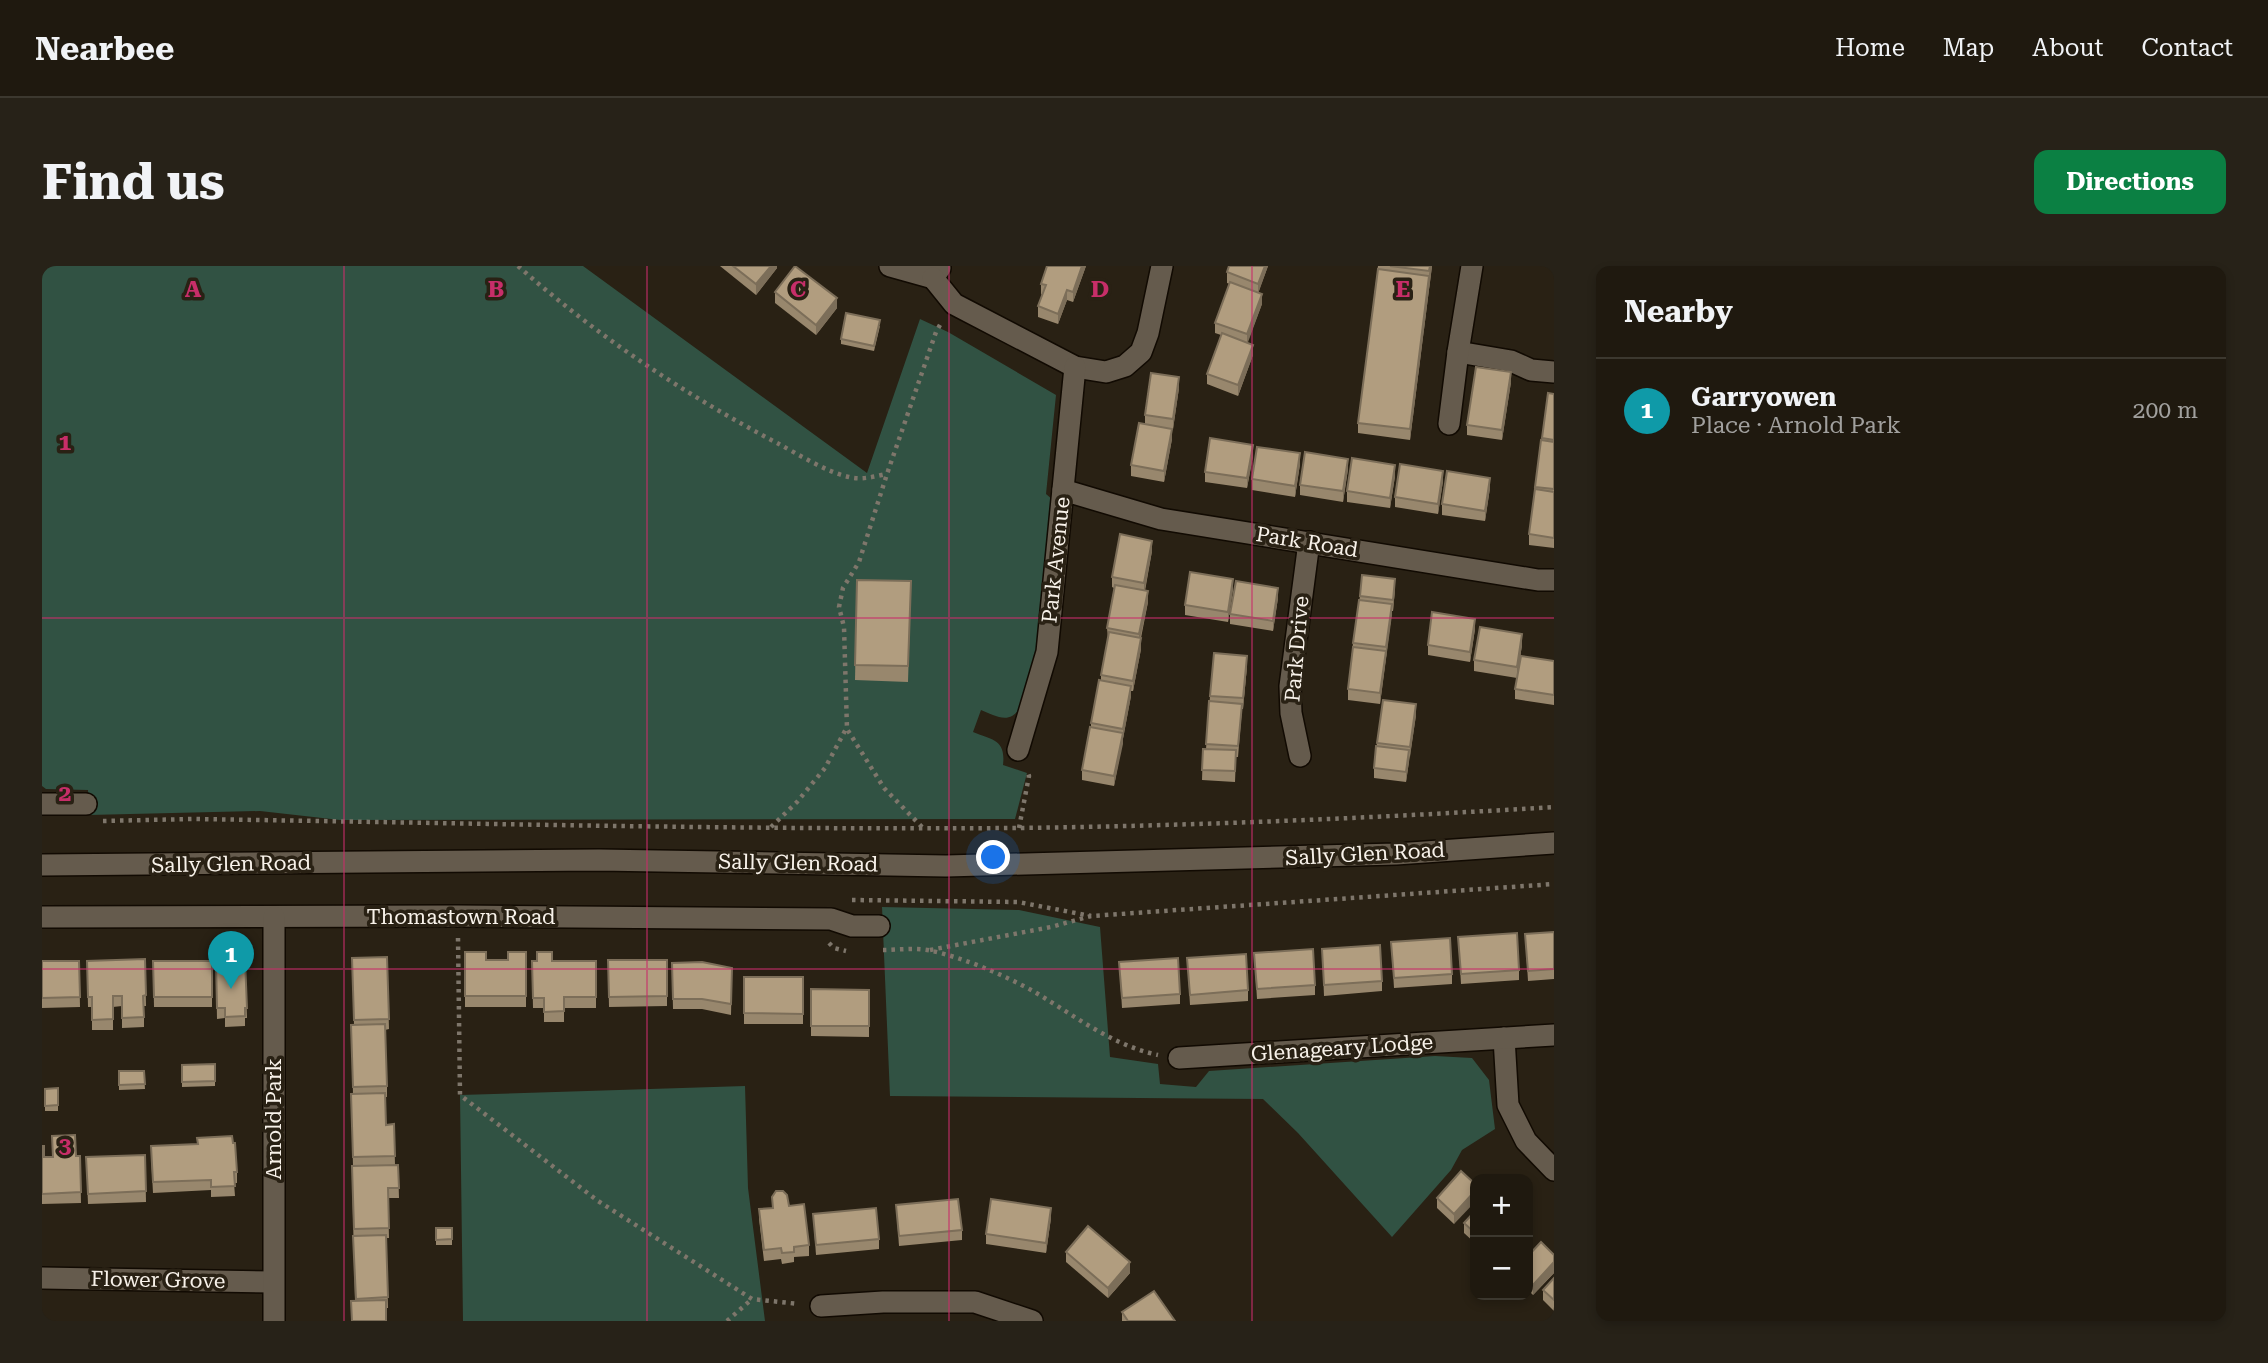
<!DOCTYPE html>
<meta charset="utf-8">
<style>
:root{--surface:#1f190f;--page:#272218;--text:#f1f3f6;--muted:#a1a09e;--line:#3c382f;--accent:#0b8043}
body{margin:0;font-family:"Roboto Serif",serif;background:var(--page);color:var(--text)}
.controls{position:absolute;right:21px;bottom:21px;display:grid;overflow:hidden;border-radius:14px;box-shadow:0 4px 10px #0003}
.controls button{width:63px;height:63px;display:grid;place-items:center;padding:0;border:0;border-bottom:2px solid var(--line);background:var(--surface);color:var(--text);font:35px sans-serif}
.you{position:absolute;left:952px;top:592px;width:24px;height:24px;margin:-18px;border:5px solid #fff;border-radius:50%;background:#1a73e8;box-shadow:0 0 0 10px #1a73e833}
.badge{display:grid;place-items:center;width:46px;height:46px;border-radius:50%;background:var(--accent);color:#fff;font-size:23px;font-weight:700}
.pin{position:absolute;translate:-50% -58px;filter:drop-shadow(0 2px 4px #0008)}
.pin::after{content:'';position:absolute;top:37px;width:24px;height:21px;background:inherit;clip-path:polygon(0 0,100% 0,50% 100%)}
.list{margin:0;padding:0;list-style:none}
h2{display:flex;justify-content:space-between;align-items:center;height:91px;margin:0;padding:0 28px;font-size:30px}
h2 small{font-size:23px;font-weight:400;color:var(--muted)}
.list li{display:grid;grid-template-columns:46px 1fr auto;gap:21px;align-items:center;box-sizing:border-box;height:105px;padding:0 28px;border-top:2px solid var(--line)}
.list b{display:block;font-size:26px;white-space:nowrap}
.list p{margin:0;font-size:23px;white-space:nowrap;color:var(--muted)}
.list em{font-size:23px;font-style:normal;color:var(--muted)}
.map{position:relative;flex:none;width:1512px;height:1055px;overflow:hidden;border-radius:14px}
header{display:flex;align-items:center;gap:42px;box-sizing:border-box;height:98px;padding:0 35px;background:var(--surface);border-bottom:2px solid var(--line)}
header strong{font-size:33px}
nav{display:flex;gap:38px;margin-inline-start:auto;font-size:24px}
.intro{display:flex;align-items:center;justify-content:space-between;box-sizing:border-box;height:168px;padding:0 42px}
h1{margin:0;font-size:49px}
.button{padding:18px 32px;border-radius:14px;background:var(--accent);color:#fff;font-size:24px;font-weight:700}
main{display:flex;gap:42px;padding:0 42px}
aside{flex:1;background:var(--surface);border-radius:14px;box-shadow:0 4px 10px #0003}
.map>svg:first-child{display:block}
</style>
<header>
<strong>Nearbee</strong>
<nav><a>Home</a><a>Map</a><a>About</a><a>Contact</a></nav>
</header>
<div class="intro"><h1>Find us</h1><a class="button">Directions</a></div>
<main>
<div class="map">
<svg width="1512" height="1055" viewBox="0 0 1512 1055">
<rect width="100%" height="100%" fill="#292114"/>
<g fill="#315243">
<path d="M0,0H541L825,207L878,53L906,66L1014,129L1004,228L1011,234C1007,271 1000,434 970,450C961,455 949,448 939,444L931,466C950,474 964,473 961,499L985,507L973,553L298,554L218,545L47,549L46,524L4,523L0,520Z"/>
<polygon points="840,641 977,644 1058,661 1068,791 1116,798 1118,818 1154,821 1167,805 1393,790 1430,792 1447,814 1453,863 1420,884 1409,904 1350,971 1256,867 1221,833 848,830"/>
<polygon points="703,820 706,922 723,1055 421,1055 418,829"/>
</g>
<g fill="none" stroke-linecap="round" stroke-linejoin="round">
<g stroke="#110a02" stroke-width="24">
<g id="street">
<polyline points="848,0 891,12 898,2"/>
<polyline points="891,12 912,38 1033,101 1064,106 1083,100 1099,86 1106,67 1120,0"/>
<polyline points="1416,86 1469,95 1489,104 1512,106"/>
<polyline points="1407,158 1416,86 1430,0"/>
<polyline points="1021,224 1119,253 1496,314 1512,314"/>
<polyline points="976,484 1005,386 1033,101"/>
<polyline points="1258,490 1249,447 1248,420 1267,276"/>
<polyline points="0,538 44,538"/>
<polyline points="0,651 416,650 789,653 810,660 837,660"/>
<polyline points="1462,772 1466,839 1484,875 1512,904"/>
<polyline points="1137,792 1512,769"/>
<polyline points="0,1012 231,1016"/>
<polyline points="779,1040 841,1036 933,1036 990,1055"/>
<polyline points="232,1055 232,651"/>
</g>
</g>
<g stroke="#110a02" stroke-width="24">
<polyline id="secondary" points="0,599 557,594 904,600 1354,588 1512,577"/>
</g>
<g stroke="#7e766b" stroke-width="4.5" stroke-dasharray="3.5 5" stroke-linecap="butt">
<path d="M476,0C555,70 642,128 735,177C756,188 784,206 807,211C819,214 831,211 844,208"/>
<path d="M61,555L151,553C425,557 698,564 972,562C1152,560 1332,552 1512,541"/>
<polyline points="729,561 755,536 783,502 804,463"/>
<polyline points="880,561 842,522 805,463 802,361 797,341 801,322 817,296 845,208 894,66 899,57"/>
<polyline points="977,562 987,510 985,504"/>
<polyline points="810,634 976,636 1049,650"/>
<polyline points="416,672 418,829 556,935 710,1033 757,1038"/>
<polyline points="787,677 792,682 804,685"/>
<path d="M841,684C856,684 875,681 890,685C922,692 962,709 991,725C1032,749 1069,779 1116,789"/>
<polyline points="888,684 1009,661 1049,650 1512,618"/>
<polyline points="685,1055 710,1033"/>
</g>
<use href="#street" stroke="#655b4d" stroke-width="21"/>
<use href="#secondary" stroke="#655b4d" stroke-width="21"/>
</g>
<g fill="#98876d">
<polygon points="678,0 735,0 735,2 714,29"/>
<polygon points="1044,0 1031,36 1025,34 1016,58 996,51 996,40 1000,29 999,28 999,18"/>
<polygon points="1226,0 1216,27 1220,38 1205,77 1211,89 1196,130 1165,118 1165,108 1179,69 1173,67 1173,57 1188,18 1185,17 1185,6"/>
<polygon points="1336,0 1390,0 1368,174 1316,167 1316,157"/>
<polygon points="733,26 795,42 774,69 733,37"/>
<polygon points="838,60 832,85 799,78 799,73"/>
<polygon points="1469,116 1460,174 1425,169 1425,159"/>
<polygon points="1137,122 1131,163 1126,162 1130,173 1122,216 1089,210 1089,199 1103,158 1103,149"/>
<polygon points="1506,127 1512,128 1512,282 1487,279 1487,268"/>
<polygon points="1211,190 1205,222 1163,216 1163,206"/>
<polygon points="1258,198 1253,231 1210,224 1210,213"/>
<polygon points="1306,203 1301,236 1258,229 1258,219"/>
<polygon points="1353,210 1348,242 1305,236 1305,225"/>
<polygon points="1401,215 1396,248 1353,241 1353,231"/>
<polygon points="1448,222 1443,255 1400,249 1400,238"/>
<polygon points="1110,285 1103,325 1106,336 1099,372 1099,383 1091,425 1089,425 1089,430 1072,520 1040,514 1040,504 1049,461 1049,457 1059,414 1059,409 1066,372 1065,362 1072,322 1070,321 1070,311"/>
<polygon points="815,314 869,315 866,416 813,414"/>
<polygon points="1191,323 1186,356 1143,349 1143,339"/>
<polygon points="1353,323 1351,345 1350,345 1338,438 1306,434 1306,423 1311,377 1318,330"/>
<polygon points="1236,332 1231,365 1188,358 1188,348"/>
<polygon points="1433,363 1428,396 1386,389 1386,379"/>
<polygon points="1480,379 1475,412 1432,405 1432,394"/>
<polygon points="1512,395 1512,439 1473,433 1473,423"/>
<polygon points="1205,400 1201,443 1200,443 1196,491 1194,491 1193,516 1160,514 1161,483 1164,483 1168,430"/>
<polygon points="1374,449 1364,516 1332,512 1332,502 1335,477"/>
<polygon points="1512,666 1512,713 1486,715 1483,668"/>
<polygon points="1416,671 1477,704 1477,714 1419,718"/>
<polygon points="1349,676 1410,708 1410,718 1352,722"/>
<polygon points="1280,683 1340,715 1340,725 1282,730"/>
<polygon points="423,686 444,694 466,694 484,686 484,741 423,741"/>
<polygon points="1212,687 1273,719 1273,729 1215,733"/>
<polygon points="345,691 347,763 343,764 345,820 345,831 343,831 344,859 352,858 353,899 356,899 357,932 346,932 347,972 344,972 346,1042 344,1042 313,1035 310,911 311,900 309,828 311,828 309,759 312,759 310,692"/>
<polygon points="1145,692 1206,724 1206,735 1148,739"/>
<polygon points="103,693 104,740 102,740 102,761 80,762 80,740 71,741 71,764 50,764 50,741 46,741 45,695"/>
<polygon points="203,694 205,752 203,752 203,760 183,761 183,752 175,753 174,695"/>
<polygon points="566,694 625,694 625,740 567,741"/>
<polygon points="0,695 37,695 38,741 0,742"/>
<polygon points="111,695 170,695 170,741 112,741"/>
<polygon points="490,695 554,695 554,742 522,742 522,756 502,756 502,742 491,742"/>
<polygon points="1077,696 1138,728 1138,738 1080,742"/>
<polygon points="630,697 690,702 689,749 660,743 631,743"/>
<rect x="702" y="711" width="59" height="47"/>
<polygon points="769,723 827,724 827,771 769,770"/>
<polygon points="173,798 173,820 140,821 140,799"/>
<polygon points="77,805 102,805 103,823 77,824"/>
<polygon points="16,822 16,845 3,845 3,823"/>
<polygon points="0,880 2,891 38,890 39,937 0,938"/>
<polygon points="103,889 104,936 46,938 44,891"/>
<polygon points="109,890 195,906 195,917 192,917 193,930 169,931 169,924 111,927"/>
<polygon points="1433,918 1412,958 1395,942 1395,932"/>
<polygon points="730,931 747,940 767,979 767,990 752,991 752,996 740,998 739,993 722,995 717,953 717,943 730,942"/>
<polygon points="854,939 920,964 920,974 857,980"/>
<polygon points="1433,945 1433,977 1422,967 1422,957"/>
<polygon points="771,948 837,973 837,983 774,989"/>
<polygon points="1009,952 1004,987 944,978 944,968"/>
<rect x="394" y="962" width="16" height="17"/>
<polygon points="1024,986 1088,1007 1066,1032 1024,996"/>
<polygon points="1512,989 1512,1007 1491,1029 1486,1024 1486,990"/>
<polygon points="1512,1012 1512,1045 1501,1034 1501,1024"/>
<polygon points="1080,1046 1133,1055 1080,1055"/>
</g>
<g fill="#7c6e59">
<polygon points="729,0 735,0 735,2 714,29 714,18"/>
<polygon points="1040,0 1044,0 1031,36 1031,26"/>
<polygon points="1223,0 1226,0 1216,28 1216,18"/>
<polygon points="1388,0 1390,0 1368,174 1368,163"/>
<polygon points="1025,24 1025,34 1016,58 1016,48"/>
<polygon points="1220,28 1220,38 1205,79 1205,68"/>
<polygon points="795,32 795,42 774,69 774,59"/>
<polygon points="1211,79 1211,89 1196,130 1196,119"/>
<polygon points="1469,106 1469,116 1460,174 1460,164"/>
<polygon points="1137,111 1137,122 1131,163 1131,153"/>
<polygon points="1130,163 1130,173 1122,216 1122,205"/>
<polygon points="1211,179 1211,190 1205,222 1205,212"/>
<polygon points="1258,187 1258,198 1253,231 1253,220"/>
<polygon points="1306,193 1306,203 1301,236 1301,225"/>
<polygon points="1353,199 1353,210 1348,242 1348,232"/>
<polygon points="1401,205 1401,215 1396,248 1396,238"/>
<polygon points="1448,212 1448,222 1443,255 1443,245"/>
<polygon points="1110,275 1110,285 1102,328 1102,317"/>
<polygon points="1191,313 1191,323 1186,356 1186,346"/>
<polygon points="1353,313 1353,323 1351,345 1351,334"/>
<polygon points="1236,322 1236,332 1231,365 1231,355"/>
<polygon points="1106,325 1106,336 1097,378 1097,368"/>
<polygon points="1350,338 1350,349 1338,438 1338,427"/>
<polygon points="1433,353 1433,363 1428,396 1428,386"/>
<polygon points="1480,368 1480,379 1475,412 1475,401"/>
<polygon points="1099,372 1099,383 1091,425 1091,415"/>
<polygon points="1205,390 1205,400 1201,443 1201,432"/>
<polygon points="1089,420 1089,430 1081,473 1081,463"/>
<polygon points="1374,438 1374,449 1368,491 1368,481"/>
<polygon points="1081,467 1081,478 1072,520 1072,510"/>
<polygon points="1367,484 1367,495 1364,516 1364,506"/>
<polygon points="1433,925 1433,936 1412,958 1412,948"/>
<polygon points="1009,942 1009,952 1004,987 1004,977"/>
<polygon points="1489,971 1489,981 1486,984 1486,974"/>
<polygon points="1088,996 1088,1007 1066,1032 1066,1022"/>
<polygon points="1512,996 1512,1007 1491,1029 1491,1019"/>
</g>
<g fill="#b19d7f" stroke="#7c6e59" stroke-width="2">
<polygon points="691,0 729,0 714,18"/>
<polygon points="753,0 795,32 774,59 733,26"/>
<polygon points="1005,0 1040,0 1031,26 1025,24 1016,48 996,40 1004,19 999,18"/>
<polygon points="1187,0 1223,0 1216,18 1185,6"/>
<polygon points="1348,0 1388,0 1387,5"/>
<polygon points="1336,3 1387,10 1368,163 1316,157"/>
<polygon points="1188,16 1220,28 1205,68 1173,57"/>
<polygon points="804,47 838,54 832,80 799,73"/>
<polygon points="1180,67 1211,79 1196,119 1165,108"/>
<polygon points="1434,101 1469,106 1460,164 1425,159"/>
<polygon points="1109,107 1137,111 1131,153 1103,149"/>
<polygon points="1506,127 1512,128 1512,174 1500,172"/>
<polygon points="1097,157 1130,163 1122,205 1089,199"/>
<polygon points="1168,172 1211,179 1205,212 1163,206"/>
<polygon points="1499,174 1512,176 1512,223 1493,221"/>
<polygon points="1215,181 1258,187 1253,220 1210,213"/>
<polygon points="1263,186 1306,193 1301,225 1258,219"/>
<polygon points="1310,192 1353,199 1348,232 1305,225"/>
<polygon points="1358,198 1401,205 1396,238 1353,231"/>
<polygon points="1405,205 1448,212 1443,245 1400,238"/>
<polygon points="1493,223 1512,226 1512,272 1487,268"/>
<polygon points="1078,268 1110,275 1102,317 1070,311"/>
<polygon points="1148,306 1191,313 1186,346 1143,339"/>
<polygon points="1320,309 1353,313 1351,334 1318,330"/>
<polygon points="815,314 869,315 866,400 813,399"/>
<polygon points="1194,315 1236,322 1231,355 1188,348"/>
<polygon points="1073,319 1106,325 1097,368 1065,362"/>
<polygon points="1317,334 1350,338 1344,381 1311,377"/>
<polygon points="1390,346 1433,353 1428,386 1386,379"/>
<polygon points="1438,361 1480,368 1475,401 1432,394"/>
<polygon points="1067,366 1099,372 1091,415 1059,409"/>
<polygon points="1311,381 1344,385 1338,427 1306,423"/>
<polygon points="1172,387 1205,390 1201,432 1168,430"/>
<polygon points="1479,390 1512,395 1512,429 1473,423"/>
<polygon points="1057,414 1089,420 1081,463 1049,457"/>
<polygon points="1341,434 1374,438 1368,481 1335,477"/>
<polygon points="1167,435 1200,438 1196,480 1164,478"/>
<polygon points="1048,461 1081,467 1072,510 1040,504"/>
<polygon points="1334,480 1367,484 1364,506 1332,502"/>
<polygon points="1161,483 1194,484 1193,505 1160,504"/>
<polygon points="1512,666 1512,703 1486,705 1483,668"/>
<polygon points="1475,667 1477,704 1419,708 1416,671"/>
<polygon points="1408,672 1410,708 1352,712 1349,676"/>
<polygon points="1338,679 1340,715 1282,719 1280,683"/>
<polygon points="1271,683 1273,719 1215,723 1212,687"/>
<polygon points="423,686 444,686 444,694 466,694 466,686 484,686 484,730 423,730"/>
<polygon points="495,686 510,686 510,695 554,695 554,731 522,731 522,745 502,746 502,732 491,732 490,695 495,695"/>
<polygon points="1204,688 1206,724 1148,729 1145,692"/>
<polygon points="345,691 347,753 312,754 310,692"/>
<polygon points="1136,692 1138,728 1080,732 1077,696"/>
<polygon points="103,693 104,729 101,730 102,751 80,752 80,730 71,730 71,753 50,754 50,731 46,731 45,695"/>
<polygon points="203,694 205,742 203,742 203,750 183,751 183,742 175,742 174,695"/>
<polygon points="566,694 625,694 625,730 567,731"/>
<polygon points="0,695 37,695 38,731 0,732"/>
<polygon points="111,695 170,695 170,731 112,731"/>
<polygon points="660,696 690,702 689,738 660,733 631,733 630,697"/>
<polygon points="702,711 761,711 761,748 702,747"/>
<polygon points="769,723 827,724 827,760 769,760"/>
<polygon points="343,758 345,820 311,821 309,759"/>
<polygon points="173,798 173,815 140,816 140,799"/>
<polygon points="77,805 102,805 103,818 77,819"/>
<polygon points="16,822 16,839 3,840 3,823"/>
<polygon points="343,827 344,859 352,858 353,890 311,891 309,828"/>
<polygon points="33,869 34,890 38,890 39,926 0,928 0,880 2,880 2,891 11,891 10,870"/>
<polygon points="190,870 191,877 193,877 195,906 192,906 193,920 169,921 169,914 111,916 109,880 156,878 155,872"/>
<polygon points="103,889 104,925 46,928 44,891"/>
<polygon points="356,899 357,922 346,922 347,962 312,963 310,900"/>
<polygon points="1419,905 1433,918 1433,925 1412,948 1395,932"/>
<polygon points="734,925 741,925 745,929 747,940 762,938 767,979 752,981 752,986 740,987 739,982 722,984 717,943 731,942 730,931"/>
<polygon points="916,933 920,964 857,970 854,939"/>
<polygon points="949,933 1009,942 1004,977 944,968"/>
<polygon points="834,942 837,973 774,979 771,948"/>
<polygon points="1433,945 1433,967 1422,957"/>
<polygon points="1046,960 1088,996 1066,1022 1024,986"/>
<polygon points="394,962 410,962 410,973 394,974"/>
<polygon points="344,969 346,1031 314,1033 311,970"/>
<polygon points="1499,976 1512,989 1512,996 1491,1019 1486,1014 1486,990"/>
<polygon points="1512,1012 1512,1034 1501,1024"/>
<polygon points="1112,1025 1133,1055 1086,1055 1080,1046"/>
<polygon points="344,1034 344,1055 310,1055 309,1035"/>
</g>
<path fill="none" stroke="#c72e69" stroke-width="2" stroke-opacity="0.55" d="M302,0V1055M605,0V1055M907,0V1055M1210,0V1055M0,352H1512M0,703H1512"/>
<g text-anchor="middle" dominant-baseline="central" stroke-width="7" stroke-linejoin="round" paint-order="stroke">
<g font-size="21" fill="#f8f2ea" stroke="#292114">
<text transform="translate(1265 276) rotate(9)">Park Road</text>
<text transform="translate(1014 294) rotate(-84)">Park Avenue</text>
<text transform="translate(1255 383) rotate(-85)">Park Drive</text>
<text transform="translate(1323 588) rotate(-3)">Sally Glen Road</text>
<text transform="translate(756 597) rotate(1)">Sally Glen Road</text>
<text transform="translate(189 598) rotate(-1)">Sally Glen Road</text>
<text x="419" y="651">Thomastown Road</text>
<text transform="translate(1300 782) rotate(-4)">Glenageary Lodge</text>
<text transform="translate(232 853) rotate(-90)">Arnold Park</text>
<text transform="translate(116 1014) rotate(1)">Flower Grove</text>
</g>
</g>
<g font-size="23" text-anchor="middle" font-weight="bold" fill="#c72e69" stroke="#292114" stroke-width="7" stroke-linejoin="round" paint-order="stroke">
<text x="151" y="31">A</text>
<text x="454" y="31">B</text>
<text x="756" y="31">C</text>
<text x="1058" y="31">D</text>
<text x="1361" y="31">E</text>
<text x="23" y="184">1</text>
<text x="23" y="535">2</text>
<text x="23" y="887">3</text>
</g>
</svg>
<div class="controls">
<button>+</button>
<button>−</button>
</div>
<div class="you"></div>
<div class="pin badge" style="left:189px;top:723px;background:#0f9aa8">1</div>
</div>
<aside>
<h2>Nearby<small></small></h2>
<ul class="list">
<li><span class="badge" style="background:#0f9aa8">1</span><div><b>Garryowen</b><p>Place · Arnold Park</p></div><em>200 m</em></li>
</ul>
</aside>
</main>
